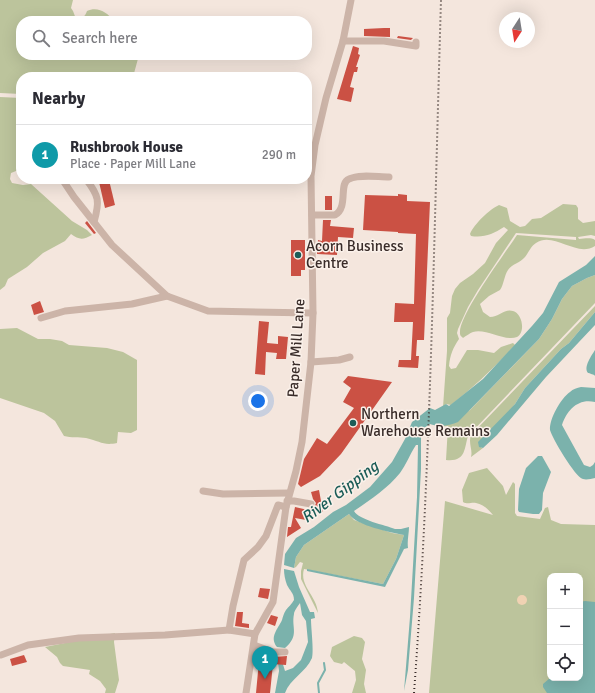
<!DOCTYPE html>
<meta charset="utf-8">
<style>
:root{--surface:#fff;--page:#f2f2f3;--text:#2b2b33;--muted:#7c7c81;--line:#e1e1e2;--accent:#d93025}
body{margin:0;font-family:Signika,sans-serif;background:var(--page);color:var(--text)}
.controls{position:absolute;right:12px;bottom:12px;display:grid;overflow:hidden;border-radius:8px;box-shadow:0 4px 16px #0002}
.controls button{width:36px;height:36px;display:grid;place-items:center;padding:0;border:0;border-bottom:1px solid var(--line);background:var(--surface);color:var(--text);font:20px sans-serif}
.compass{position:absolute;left:499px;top:12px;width:36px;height:36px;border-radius:50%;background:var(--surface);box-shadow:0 4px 16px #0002;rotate:192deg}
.you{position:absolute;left:258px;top:401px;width:14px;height:14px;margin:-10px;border:3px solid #fff;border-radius:50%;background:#1a73e8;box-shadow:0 0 0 6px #1a73e833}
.badge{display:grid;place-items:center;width:26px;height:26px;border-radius:50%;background:var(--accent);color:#fff;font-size:13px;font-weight:700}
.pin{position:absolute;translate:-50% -33px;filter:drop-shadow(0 1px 2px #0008)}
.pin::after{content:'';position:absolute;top:21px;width:14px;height:12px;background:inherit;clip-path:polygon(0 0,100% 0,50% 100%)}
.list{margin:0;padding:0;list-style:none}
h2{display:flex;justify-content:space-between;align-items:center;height:52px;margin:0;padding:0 16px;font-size:17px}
h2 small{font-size:13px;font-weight:400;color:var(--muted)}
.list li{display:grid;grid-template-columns:26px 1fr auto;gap:12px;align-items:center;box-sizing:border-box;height:60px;padding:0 16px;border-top:1px solid var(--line)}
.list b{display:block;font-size:15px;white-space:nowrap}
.list p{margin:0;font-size:13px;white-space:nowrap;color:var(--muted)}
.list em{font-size:13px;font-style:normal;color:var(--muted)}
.icon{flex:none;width:22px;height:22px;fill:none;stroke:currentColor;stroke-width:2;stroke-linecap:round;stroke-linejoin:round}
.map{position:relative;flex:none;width:595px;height:693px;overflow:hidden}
.search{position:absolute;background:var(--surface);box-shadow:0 4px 16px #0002;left:16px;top:16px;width:296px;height:44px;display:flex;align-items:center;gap:10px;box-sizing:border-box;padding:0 14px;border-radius:16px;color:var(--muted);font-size:15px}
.panel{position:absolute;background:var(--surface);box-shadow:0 4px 16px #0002;left:16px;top:72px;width:296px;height:112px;border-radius:16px}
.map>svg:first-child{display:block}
</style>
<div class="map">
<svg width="595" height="693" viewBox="0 0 595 693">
<rect width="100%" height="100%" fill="#f4e6dd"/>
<g fill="#bcc49c" fill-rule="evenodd">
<path d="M0,0H73L71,8L73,11L76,19C82,18 85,17 87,11C97,6 108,12 113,21H21V55H139L133,77H21V94L0,93Z"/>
<path d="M0,97L21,98V169L11,173L10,179L12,183L23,185L31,184L72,221L87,230L92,235C83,240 79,240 71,234L65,241L43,253L27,267L8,279L5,286L0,290Z"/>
<path d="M563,204L576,205L578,208V219L583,223L595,221V236L591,235L578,237L579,239C584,239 590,237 595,240V246C576,258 554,231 536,243C531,246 529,252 525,257C520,263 512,264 508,270C504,276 504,284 500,290L489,296L480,304L483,312L490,317C499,317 505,308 513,311C522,313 526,332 517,337C505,342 486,328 473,332C470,333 466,336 463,338C461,336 460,336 460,333C458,316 506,252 517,235L576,240V237L516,233L478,290L468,307L458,329L457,333L459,339C453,348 450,355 449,366L451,369L456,368L467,350H478L494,353L501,347L513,343L515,345C495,367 474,387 451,405L446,404L443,407L447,351V318L450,313L452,296L455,289L460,283L473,274L485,263L496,243L508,230L504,227C493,234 484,238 471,236L470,234C474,224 490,209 499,205L507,208L510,221L520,227L525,226L532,219L541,218Z"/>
<path d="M595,275V303L468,436C464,449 466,462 446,460L448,426L437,427V421L462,415L470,410L539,339L552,319L562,299L572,286L587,278Z"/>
<path d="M595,306V312L569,343L561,349L525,388L515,404L481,448H483L471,457C473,450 468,443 471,435Z"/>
<path d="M17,328L38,339H50L62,341L69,345L107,348L123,352L137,360V430L131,433L118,432L117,443C103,446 100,441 86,438C79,437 71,438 64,436L55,421L44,413L0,398V329Z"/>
<path d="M487,468L503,486L506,495L513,482L515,484V513L517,516L540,519L545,508L548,507L551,520L561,524L595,525V693H429L445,501L493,515C489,510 483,504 476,503C471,502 468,505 463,502L462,490L469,473ZM550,576H580V678H550Z"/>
<path d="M349,514L354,520L392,533L404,535L396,559L383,584L304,569C299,586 317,596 318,613L301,579V571L303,563L300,562L296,567L294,568L296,557L304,545Z"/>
<polygon points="115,633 114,642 119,680 115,693 105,693 106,689 100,681 89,674 90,670 63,666 60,663 57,657 45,647"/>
<polygon points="354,636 362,638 365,642 362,659 366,670 364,684 366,693 352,693 356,680 355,671 344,662 342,664 334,662 330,656 332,647"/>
</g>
<circle fill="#f0d2b3" cx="522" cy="600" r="5"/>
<g fill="#7bb2ac">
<path d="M595,256V275L587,278L572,286L562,299L552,319L539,339L458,422C450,426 437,427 430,424L424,428L421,433V469L414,598L408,670L404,691L410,617L417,497L418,445H416C410,454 406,465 400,473C388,488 370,500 354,511C359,520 385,525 395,529H401L409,527C409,534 407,540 408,548L404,549L385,587L307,571V569L383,584L396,559L404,535C390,532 357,526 349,514L304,545L296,557L294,568L284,565L285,554L296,538L314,527L333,512L346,505L370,487L392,462L405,439L412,422L430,408L435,410L446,404L449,406L483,379L532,326L543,313L559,282L586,265Z"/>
<polygon points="595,312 595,325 546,377 497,435 483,448 479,447 478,442 515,404 525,388 561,349 569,343"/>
<path d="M595,350V376C595,375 589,373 588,373C583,367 592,355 595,350Z"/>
<path d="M581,387L595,388V402C578,398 567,410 562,425L584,465L590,467L593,465L595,462V478C591,479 586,480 583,479C575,477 552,438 550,430C549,419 561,398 570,392C573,389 577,388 581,387Z"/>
<polygon points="538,456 542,456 551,472 543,493 542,510 539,514 533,514 519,512 518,510 519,489 526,468"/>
<path d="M284,569L294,571L299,587L310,612H314L315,618L311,619C311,628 314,651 312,658C306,672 290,679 285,693H275L279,671L278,662L282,661L285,671L293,668L301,660L308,642L306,621L302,615L300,603C298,606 294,611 294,614C291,628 300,635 285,648L277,647C269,637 278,629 282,620C283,616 284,613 286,610C288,607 292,604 294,600C294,593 290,591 287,585C285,580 284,574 284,569Z"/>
<polygon points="585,601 595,602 595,693 547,693 543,687 543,684 550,678 580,678 580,602"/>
</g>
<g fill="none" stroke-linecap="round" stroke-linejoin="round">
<polyline stroke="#7bb2ac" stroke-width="2" points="319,693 318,683 325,670 324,663"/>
</g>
<g fill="#cb5144">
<polygon points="384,28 390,28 390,37 364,36 364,29"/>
<polygon points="398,36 413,38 411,40 397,38"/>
<polygon points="353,46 359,48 358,54 360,55 356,67 358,67 357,72 354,72 350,87 354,88 351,102 337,99"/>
<polygon points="109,180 115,205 105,208 99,182"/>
<polygon points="398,194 407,195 407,201 430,202 424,340 417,340 416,356 419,356 418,368 398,367 399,360 411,360 413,322 394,322 395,303 414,304 416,234 398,233 398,232 363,230 365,195 398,196"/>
<rect x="325" y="196" width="7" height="14"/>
<polygon points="323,220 331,220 330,226 354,228 353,238 338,237 337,255 317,254 318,240 322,241"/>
<polygon points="87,221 96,233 94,234 85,223"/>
<polygon points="291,240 305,240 305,270 301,270 301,276 291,276"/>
<polygon points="40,301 44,312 34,315 31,305"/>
<polygon points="259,321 269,322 267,343 278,344 278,336 288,337 286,359 276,359 277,353 266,352 265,375 255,374"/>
<polygon points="348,376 392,382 341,454 320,476 301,487 298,484 304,459 317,438 327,444 354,408 343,402 351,388 343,382"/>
<polygon points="319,490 323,512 315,513 314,508 316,503 313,499 311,492"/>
<polygon points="295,507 308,510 306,520 295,518 301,528 287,537 288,527 291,527"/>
<polygon points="260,588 270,589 268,599 258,597"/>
<polygon points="237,612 243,612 242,623 249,624 249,628 235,626"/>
<polygon points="271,615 278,617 275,626 267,623"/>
<polygon points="258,652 273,657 287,656 286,665 273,664 270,693 256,693 259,661 257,661"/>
<polygon points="24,655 27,662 12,666 10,659"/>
</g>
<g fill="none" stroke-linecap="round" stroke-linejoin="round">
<g stroke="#ccb4a8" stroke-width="7">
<polyline points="343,41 384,41 416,46 416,42"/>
<polyline points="62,179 74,197 112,245 167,296 208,311 313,313"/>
<path d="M86,179C99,196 100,201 94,222"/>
<path d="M312,215H335C349,207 338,183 349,179C360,174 377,177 389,177"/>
<polyline points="41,318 65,311 132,304 167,296"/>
<polyline points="311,362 339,360 350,357"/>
<polyline points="203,491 223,494 289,493"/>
<polyline points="287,501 294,501 311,504"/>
<polyline points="255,634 229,630 233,606 244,560 258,547 266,536 278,505 286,507"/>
<polyline points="254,645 273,652 285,652"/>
<polyline points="1,655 28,645 79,638 165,635 229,630"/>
<polyline points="246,693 255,634 273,602 286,507 296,471 302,442 311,362 313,313 311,176 315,145 326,98 343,41 351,0"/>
</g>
<path stroke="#392c29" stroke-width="2" stroke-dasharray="1 3" stroke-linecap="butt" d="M414,693C431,462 434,231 441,0"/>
</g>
<g fill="#1c5d58" stroke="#fbf1ea" stroke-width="1.5">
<circle cx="298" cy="255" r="4"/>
<circle cx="353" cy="423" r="4"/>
</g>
<g text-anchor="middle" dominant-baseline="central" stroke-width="3" stroke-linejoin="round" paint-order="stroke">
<g font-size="15" fill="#392c29" stroke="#fbf1ea" text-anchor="start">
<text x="306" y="246">Acorn Business<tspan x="306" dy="17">Centre</tspan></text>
<text x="361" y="414">Northern<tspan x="361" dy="17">Warehouse Remains</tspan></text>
</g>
<g font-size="15" fill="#392c29" stroke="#fbf1ea">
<text transform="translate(296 348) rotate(-86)">Paper Mill Lane</text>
</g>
<g font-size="16" font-style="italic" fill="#1c5d58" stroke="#fbf1ea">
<text transform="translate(340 492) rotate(-37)">River Gipping</text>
</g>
</g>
</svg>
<div class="controls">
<button>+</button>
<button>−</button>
<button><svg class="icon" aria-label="locate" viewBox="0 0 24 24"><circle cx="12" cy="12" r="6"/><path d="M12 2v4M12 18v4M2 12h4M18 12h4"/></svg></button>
</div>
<svg class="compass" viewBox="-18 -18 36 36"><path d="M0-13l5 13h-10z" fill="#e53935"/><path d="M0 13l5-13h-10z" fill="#7c7c81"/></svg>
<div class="you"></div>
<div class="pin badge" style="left:265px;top:679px;background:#0f9aa8">1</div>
<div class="search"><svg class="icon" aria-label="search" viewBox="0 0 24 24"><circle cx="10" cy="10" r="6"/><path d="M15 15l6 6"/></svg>Search here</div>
<section class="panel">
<h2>Nearby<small></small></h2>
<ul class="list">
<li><span class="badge" style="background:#0f9aa8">1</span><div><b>Rushbrook House</b><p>Place · Paper Mill Lane</p></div><em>290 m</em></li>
</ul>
</section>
</div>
